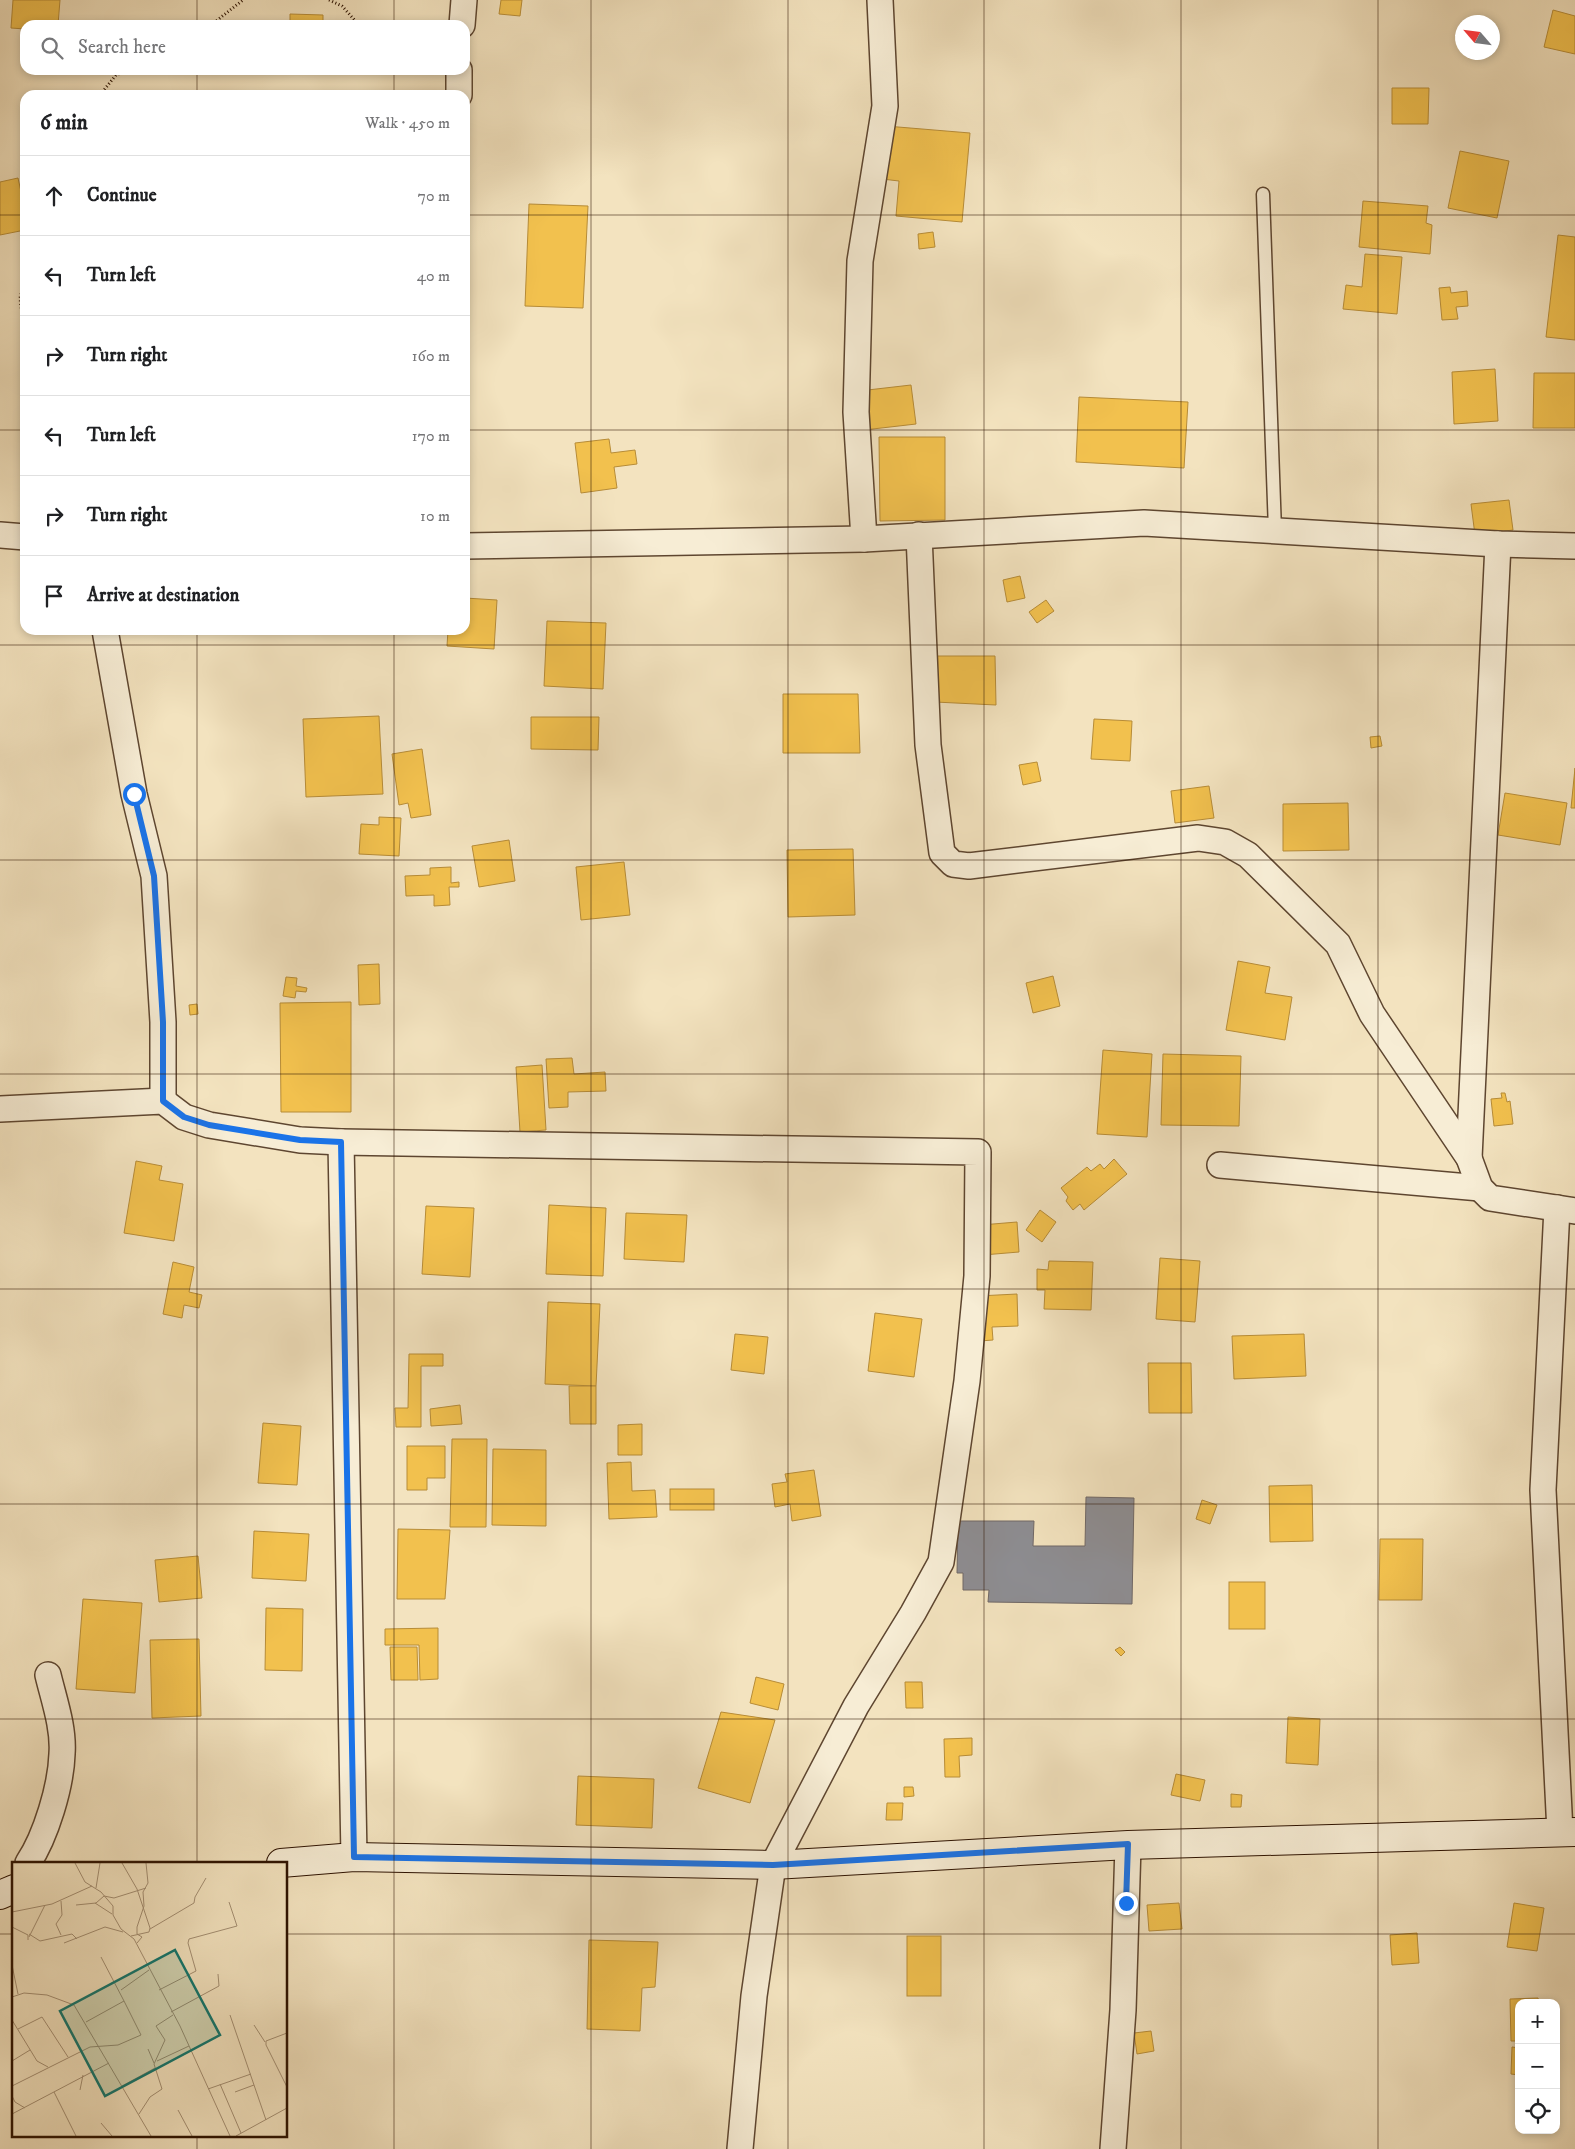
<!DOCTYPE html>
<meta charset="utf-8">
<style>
:root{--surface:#fff;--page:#f2f2f2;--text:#202124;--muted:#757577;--line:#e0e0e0}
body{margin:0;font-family:"IM FELL DW Pica",serif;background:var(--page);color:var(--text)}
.controls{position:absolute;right:15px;bottom:15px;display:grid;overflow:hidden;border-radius:10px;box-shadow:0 2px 8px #0003}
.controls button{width:45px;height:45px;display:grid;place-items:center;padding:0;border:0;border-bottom:1px solid var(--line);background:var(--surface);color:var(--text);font:25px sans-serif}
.compass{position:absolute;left:1455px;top:15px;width:45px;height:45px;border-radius:50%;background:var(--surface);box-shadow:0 2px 8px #0003;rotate:298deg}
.stop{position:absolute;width:15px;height:15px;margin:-11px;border:4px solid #1a73e8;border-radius:50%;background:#fff}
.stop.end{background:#1a73e8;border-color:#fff;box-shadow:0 1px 5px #0008}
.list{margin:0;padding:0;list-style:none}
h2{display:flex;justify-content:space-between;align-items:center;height:65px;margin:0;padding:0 20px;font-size:21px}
h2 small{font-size:16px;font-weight:400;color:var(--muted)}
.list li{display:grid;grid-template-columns:32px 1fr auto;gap:15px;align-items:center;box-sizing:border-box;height:80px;padding:0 20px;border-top:1px solid var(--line)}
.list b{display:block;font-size:19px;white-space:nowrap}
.list em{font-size:16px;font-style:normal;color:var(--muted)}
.icon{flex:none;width:28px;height:28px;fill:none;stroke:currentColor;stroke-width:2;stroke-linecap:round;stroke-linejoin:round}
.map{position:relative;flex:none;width:1575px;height:2149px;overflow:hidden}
.search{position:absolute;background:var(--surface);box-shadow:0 2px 8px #0003;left:20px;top:20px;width:450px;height:55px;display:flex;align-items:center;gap:12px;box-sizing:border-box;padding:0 18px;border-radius:15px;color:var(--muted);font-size:19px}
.panel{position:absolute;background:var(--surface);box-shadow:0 2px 8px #0003;left:20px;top:90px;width:450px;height:545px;border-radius:15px}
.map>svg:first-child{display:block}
</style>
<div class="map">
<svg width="1575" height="2149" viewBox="0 0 1575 2149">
<rect width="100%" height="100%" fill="#f3e3bf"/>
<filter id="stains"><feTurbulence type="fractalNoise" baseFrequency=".004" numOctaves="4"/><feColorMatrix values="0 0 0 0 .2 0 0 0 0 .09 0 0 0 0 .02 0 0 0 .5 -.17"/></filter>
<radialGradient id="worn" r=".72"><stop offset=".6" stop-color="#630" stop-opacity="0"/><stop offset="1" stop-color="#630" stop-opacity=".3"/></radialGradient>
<g fill="#f2c14e" stroke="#b78c37">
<polygon points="13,0 60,0 58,25 25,25 25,29 11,28"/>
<polygon points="501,0 522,0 520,16 499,14"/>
<polygon points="1553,10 1575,16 1575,54 1544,47"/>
<polygon points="290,14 323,15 323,25 290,25"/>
<polygon points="1392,88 1429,88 1428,124 1392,124"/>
<polygon points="886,126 970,133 962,222 896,216 899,181 882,179"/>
<polygon points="1460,151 1509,161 1497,218 1448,208"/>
<polygon points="18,178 25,210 25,230 0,235 0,182"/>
<polygon points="1363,201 1428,206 1426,223 1432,225 1430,254 1359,247"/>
<polygon points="529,204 588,206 583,308 525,306"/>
<polygon points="933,232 935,247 919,249 918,234"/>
<polygon points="1558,235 1575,237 1575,340 1546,337"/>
<polygon points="1365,254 1402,257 1397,314 1343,309 1346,285 1362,287"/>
<polygon points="1450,287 1451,293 1467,291 1468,306 1456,307 1458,319 1442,320 1439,288"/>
<polygon points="1495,369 1498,421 1454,424 1452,372"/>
<polygon points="1534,373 1575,373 1575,428 1533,428"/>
<polygon points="911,385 916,424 864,430 859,391"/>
<polygon points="1079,397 1188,402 1184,468 1076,462"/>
<polygon points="879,437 945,437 945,520 880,521"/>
<polygon points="609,439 611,453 635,450 637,464 614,467 617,488 581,493 575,443"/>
<polygon points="1509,500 1513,530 1475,535 1471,504"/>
<polygon points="1020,576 1025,598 1007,602 1003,580"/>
<polygon points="465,598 497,600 494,649 447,646 448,630 465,630"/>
<polygon points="1046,600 1054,611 1037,623 1029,612"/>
<polygon points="547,621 606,623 603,689 544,686"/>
<polygon points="934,656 995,656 996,705 935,702"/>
<polygon points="783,694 858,694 860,753 783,753"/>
<polygon points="379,716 383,794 306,797 303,719"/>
<polygon points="531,717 599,717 598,750 531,749"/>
<polygon points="1094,719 1132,721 1130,761 1091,759"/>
<polygon points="1380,736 1382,746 1371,748 1370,737"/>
<polygon points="422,749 431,815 411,818 408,803 399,805 392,754"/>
<polygon points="1037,762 1041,781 1023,785 1019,765"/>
<polygon points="1575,768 1575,808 1571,808"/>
<polygon points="1209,786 1214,818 1175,823 1171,791"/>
<polygon points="1505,793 1567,803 1560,845 1498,835"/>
<polygon points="1348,803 1349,850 1283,851 1283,804"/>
<polygon points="379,817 401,818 399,856 359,854 361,824 379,825"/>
<polygon points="509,840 515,881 479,887 472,846"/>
<polygon points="853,849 855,915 788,917 787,850"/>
<polygon points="624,862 630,915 581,920 576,867"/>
<polygon points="451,867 451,883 459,882 459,887 449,887 450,905 434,906 434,895 406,896 405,876 430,875 430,868"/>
<polygon points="1238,961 1270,967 1265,993 1292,997 1285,1040 1226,1030"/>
<polygon points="379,964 380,1004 359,1005 358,965"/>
<polygon points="1053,976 1060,1006 1033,1013 1026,983"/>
<polygon points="286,977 297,978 296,986 307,988 306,992 296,991 295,998 283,996"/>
<polygon points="351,1002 351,1112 281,1112 280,1003"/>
<polygon points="197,1004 198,1014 190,1015 189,1005"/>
<polygon points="1103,1050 1152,1054 1147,1137 1097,1134"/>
<polygon points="1163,1054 1241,1056 1239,1126 1161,1125"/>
<polygon points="572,1058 574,1074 605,1072 606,1091 568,1092 568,1107 549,1108 546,1059"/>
<polygon points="542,1065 546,1130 520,1132 516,1067"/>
<polygon points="1501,1093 1505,1093 1507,1102 1510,1101 1513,1124 1494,1126 1491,1099 1502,1098"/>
<polygon points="1114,1159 1127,1174 1084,1210 1080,1204 1073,1210 1066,1201 1068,1197 1061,1188 1087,1167 1091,1171 1100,1164 1104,1169"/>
<polygon points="136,1161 162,1166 159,1180 183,1184 174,1241 124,1233"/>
<polygon points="549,1205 606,1208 603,1276 546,1274"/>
<polygon points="426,1206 474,1208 470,1277 422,1274"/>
<polygon points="1040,1210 1056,1222 1042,1242 1026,1230"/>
<polygon points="626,1213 687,1215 684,1262 624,1259"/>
<polygon points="1017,1222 1019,1252 983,1255 981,1225"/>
<polygon points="1160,1258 1200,1261 1195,1322 1156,1319"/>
<polygon points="1049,1261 1093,1262 1091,1310 1044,1309 1045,1290 1037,1290 1037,1269 1048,1270"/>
<polygon points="173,1262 194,1267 189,1292 202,1295 199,1308 184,1305 182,1318 163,1314"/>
<polygon points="1017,1294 1018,1326 992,1327 993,1340 980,1341 978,1296"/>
<polygon points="548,1302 600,1304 596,1386 545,1384"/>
<polygon points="875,1313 922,1319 914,1377 868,1371"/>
<polygon points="735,1334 768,1337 764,1374 731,1370"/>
<polygon points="1304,1334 1306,1376 1234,1379 1232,1336"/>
<polygon points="409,1354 443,1354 443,1366 421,1366 421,1427 396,1427 395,1408 408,1408"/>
<polygon points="1148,1363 1191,1363 1192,1413 1149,1413"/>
<polygon points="569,1386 596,1386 596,1424 570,1424"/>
<polygon points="460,1405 462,1424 431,1426 430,1409"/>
<polygon points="263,1423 301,1426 297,1485 258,1483"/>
<polygon points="642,1424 642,1455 618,1455 618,1425"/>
<polygon points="452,1439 487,1439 486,1527 450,1527"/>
<polygon points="407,1446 445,1446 445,1478 427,1478 427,1490 407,1490"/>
<polygon points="493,1449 546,1450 546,1526 492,1525"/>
<polygon points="631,1462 632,1491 655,1490 657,1517 609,1519 607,1463"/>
<polygon points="814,1470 821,1516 792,1521 790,1504 775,1507 772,1484 787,1482 785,1474"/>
<polygon points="1312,1485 1313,1541 1270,1542 1269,1486"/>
<rect x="670" y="1489" width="44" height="21"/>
<polygon points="1202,1500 1217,1505 1210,1524 1196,1519"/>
<polygon points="398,1529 450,1530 445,1599 397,1599"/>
<polygon points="254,1531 309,1534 306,1581 252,1578"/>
<polygon points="1380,1539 1423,1539 1422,1600 1379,1600"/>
<polygon points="198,1556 202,1598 159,1602 155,1560"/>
<rect x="1229" y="1582" width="36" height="47"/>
<polygon points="83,1599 142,1603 135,1693 76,1689"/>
<polygon points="266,1608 303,1609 302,1671 265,1670"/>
<polygon points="438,1628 438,1679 420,1680 419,1645 385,1645 385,1629"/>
<polygon points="199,1639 201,1716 152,1718 150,1640"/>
<polygon points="390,1647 417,1647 418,1680 391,1680"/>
<polygon points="1120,1647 1125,1652 1121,1656 1115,1650"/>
<polygon points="756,1677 784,1684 778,1710 750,1703"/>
<polygon points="905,1682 922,1682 923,1708 906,1708"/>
<polygon points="721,1712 775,1720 750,1803 698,1788"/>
<polygon points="1288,1717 1320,1719 1318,1765 1286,1763"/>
<polygon points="972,1738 972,1755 959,1756 960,1777 945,1777 944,1739"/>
<polygon points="1176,1774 1205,1780 1200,1801 1171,1795"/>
<polygon points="578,1776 654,1779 652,1828 576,1825"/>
<polygon points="904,1787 913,1787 914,1796 904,1797"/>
<polygon points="1231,1794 1242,1795 1241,1807 1231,1807"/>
<polygon points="887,1803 903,1803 902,1820 886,1820"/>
<polygon points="1179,1903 1182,1929 1149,1931 1147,1905"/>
<polygon points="1514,1903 1544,1908 1537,1951 1507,1947"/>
<polygon points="1417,1933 1419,1963 1392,1965 1390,1935"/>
<rect x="907" y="1936" width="34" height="60"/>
<polygon points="589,1940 658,1942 655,1987 642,1988 640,2031 587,2029"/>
<polygon points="1538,1998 1539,2003 1519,2003 1519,2041 1511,2041 1510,1999"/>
<polygon points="1151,2031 1154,2051 1137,2054 1134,2033"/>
<polygon points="1512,2047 1519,2048 1519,2075 1511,2074"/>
</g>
<polygon fill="#8d8d92" stroke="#706866" points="1086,1497 1134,1498 1132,1604 988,1602 989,1590 963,1590 963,1573 957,1573 958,1521 1034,1521 1033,1546 1085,1546"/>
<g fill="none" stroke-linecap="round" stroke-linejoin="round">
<g stroke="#5e4630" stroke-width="15">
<polyline id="service" points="1263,194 1275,531"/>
</g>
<g stroke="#5e4630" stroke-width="28">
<g id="minor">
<polyline points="462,25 464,0"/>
<polyline points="459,95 459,70"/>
<polyline points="0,535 25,537"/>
<polyline points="919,535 928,745 942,853 953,864 969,866 1198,838 1225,842 1248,855 1338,944 1372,1014 1469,1158 1480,1188 1490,1198 1575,1211"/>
<polyline points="864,539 856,412 860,261 885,106 880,0"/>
<polyline points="465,546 864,539 1144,523 1498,544 1575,546"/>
<polyline points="105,630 134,794 154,876 163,1022 163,1101"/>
<polyline points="0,1109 163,1101 184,1117 209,1125 300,1140 341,1142"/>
<polyline points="1469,1158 1498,544"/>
<polyline points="1220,1165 1480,1188"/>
<polyline points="1557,1208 1543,1490 1560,1832"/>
<polyline points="354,1857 341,1142 978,1152 977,1276 967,1381 941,1562 913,1613 856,1706 773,1865 754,1996 740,2149"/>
<path d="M28,1863C46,1836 61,1786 62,1754C64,1728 54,1700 48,1675"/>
<polyline points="1113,2149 1123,2010 1128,1845"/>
</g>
</g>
<g stroke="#2d1200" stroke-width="30">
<g id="secondary">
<polyline points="281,1863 354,1857 773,1865 1128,1845 1575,1832"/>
<polyline points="0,1895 14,1889"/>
</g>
</g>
<g stroke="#2d1200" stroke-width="3" stroke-dasharray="1 2.5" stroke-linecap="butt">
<polyline points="329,0 342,6 359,25"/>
<polyline points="211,25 243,0"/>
<polyline points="100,95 116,75 128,70"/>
<polyline points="25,280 20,298 25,340"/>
</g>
<use href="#service" stroke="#f7edd5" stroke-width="12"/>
<use href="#minor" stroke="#f7edd5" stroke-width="25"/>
<use href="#secondary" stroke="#f7edd5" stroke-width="28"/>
</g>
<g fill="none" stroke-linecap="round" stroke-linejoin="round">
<polyline stroke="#1a73e8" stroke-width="6" points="134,794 154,876 163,1022 163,1101 184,1117 209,1125 300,1140 341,1142 354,1857 773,1865 1128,1844 1126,1903"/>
</g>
<path fill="none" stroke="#2d1200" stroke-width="1" stroke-opacity="0.55" d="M197,0V25M394,0V25M591,0V2149M788,0V2149M984,0V2149M1181,0V2149M1378,0V2149M197,70V95M394,70V95M0,215H25M465,215H1575M0,430H25M465,430H1575M197,630V1863M394,630V2149M0,645H1575M0,860H1575M0,1074H1575M0,1289H1575M0,1504H1575M0,1719H1575M0,1934H14M286,1934H1575M197,2135V2149"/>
<g transform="translate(12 1862)">
<rect width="275" height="275" fill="#f3e3bf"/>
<path fill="none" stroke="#a48f73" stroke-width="1" d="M63,1L73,20L89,30L101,44V53L109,67L122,77L168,164L218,274M110,1L125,27L138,66L137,70L119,74M84,26L88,1M83,41L100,52M64,43L84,41L92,34L102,36L134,26M0,50L40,42L80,24M0,65L16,73V78M138,67L182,41L183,35L194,16M17,72L28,79L60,72L65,77M49,73L44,62L50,53L49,39M17,75L33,43M52,81L93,65L111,70M125,81L130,75L125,72V65L132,44L131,30L136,21L134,1M89,95L112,139M0,103L6,132M275,113V144M109,128L137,108M147,128L184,109L176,81L177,77L225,64L217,40M0,135L12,131L35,133L62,143L139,274M159,150L207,124L206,112M218,153L254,258M0,158L25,199L36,205M242,163L253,180M6,167L30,155L56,195M275,171L254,179V183L275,225M136,187L142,201M0,199L18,188M145,199L177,184M208,222L229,271M0,224L78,185L106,183L129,173L112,139L74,160M110,224L143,206M196,227L239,212M68,228L71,213M42,230L64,274M223,230L242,223M0,234L3,240L13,246M166,248L180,274M0,252L97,201M127,252L138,235L150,227L142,202L153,178L144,164L161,153M89,261L100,274M224,274L275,246"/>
<path fill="#0f766e" fill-opacity="0.15" stroke="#0f766e" stroke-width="2.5" d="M163,88L208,173L93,234L48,149Z"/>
<rect width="275" height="275" fill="none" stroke="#2d1200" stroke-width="2.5"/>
</g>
<rect width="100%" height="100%" filter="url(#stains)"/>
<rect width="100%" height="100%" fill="url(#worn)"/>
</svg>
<div class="controls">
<button>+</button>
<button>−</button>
<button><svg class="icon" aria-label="locate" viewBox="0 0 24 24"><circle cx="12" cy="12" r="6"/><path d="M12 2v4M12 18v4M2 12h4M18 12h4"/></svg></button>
</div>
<svg class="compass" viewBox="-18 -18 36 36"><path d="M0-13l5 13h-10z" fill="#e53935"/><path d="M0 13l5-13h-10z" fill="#757577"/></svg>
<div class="stop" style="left:134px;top:794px"></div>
<div class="stop end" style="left:1126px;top:1903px"></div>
<div class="search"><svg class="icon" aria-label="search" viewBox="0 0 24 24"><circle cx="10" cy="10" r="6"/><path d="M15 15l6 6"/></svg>Search here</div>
<section class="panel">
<h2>6 min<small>Walk · 450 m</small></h2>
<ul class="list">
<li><svg class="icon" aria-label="ahead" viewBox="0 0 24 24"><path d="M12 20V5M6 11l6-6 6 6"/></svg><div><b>Continue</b></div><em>70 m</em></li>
<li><svg class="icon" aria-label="left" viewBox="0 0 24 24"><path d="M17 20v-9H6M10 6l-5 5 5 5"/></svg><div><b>Turn left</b></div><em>40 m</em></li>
<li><svg class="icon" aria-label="right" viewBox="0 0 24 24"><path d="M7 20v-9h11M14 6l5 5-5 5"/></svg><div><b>Turn right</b></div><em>160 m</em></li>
<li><svg class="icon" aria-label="left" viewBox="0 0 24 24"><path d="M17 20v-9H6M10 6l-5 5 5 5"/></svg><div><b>Turn left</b></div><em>170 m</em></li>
<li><svg class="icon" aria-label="right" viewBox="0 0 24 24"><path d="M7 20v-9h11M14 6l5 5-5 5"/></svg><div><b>Turn right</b></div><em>10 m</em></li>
<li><svg class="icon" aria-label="arrive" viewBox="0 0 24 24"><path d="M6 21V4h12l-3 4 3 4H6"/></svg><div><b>Arrive at destination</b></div></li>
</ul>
</section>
</div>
